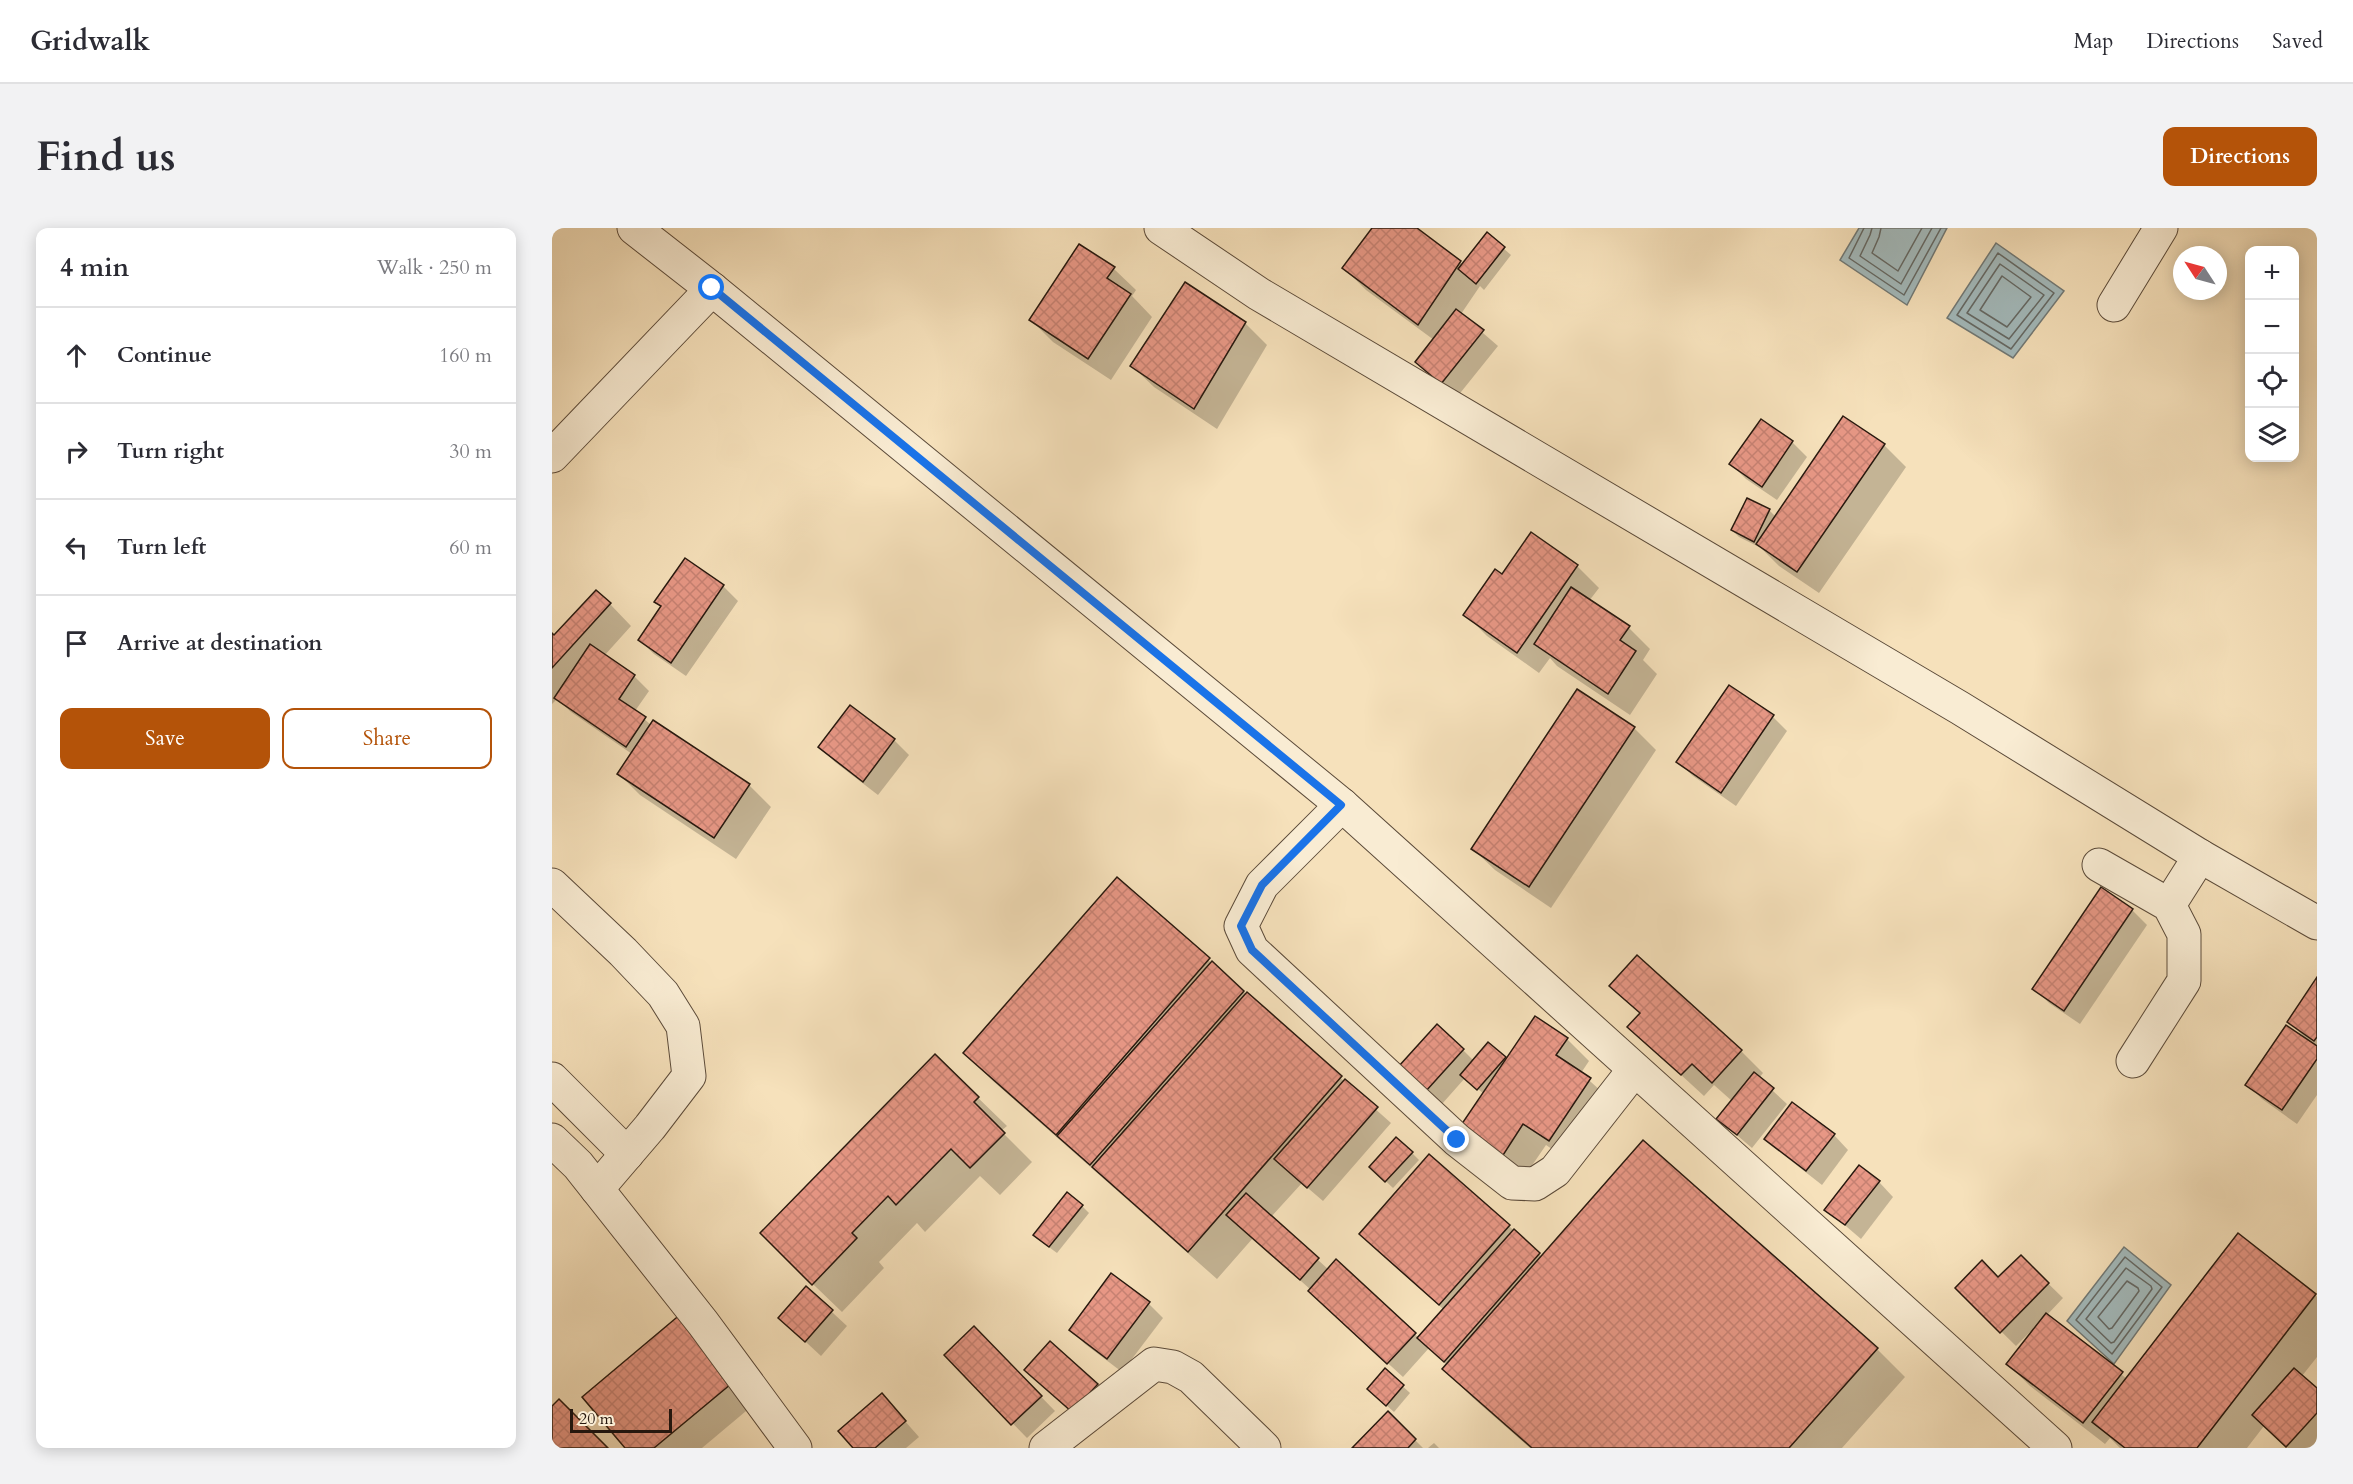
<!DOCTYPE html>
<meta charset="utf-8">
<style>
:root{--surface:#fff;--page:#f2f2f3;--text:#2b2b33;--muted:#7c7c81;--line:#e1e1e2;--accent:#b45309}
body{margin:0;font-family:Cardo,serif;background:var(--page);color:var(--text)}
.controls{position:absolute;right:18px;top:18px;display:grid;overflow:hidden;border-radius:12px;box-shadow:0 3px 15px #0003}
.controls button{width:54px;height:54px;display:grid;place-items:center;padding:0;border:0;border-bottom:2px solid var(--line);background:var(--surface);color:var(--text);font:30px sans-serif}
.compass{position:absolute;left:1621px;top:18px;width:54px;height:54px;border-radius:50%;background:var(--surface);box-shadow:0 3px 15px #0003;rotate:306deg}
.scale{position:absolute;left:18px;bottom:15px;width:102px;box-sizing:border-box;padding-left:6px;border:3px solid #27180e;border-top:0;font-size:16px;line-height:21px;white-space:nowrap;color:#27180e;-webkit-text-stroke:4px #f9ecd3;paint-order:stroke}
.stop{position:absolute;width:18px;height:18px;margin:-14px;border:4px solid #1a73e8;border-radius:50%;background:#fff}
.stop.end{background:#1a73e8;border-color:#fff;box-shadow:0 2px 6px #0008}
.list{margin:0;padding:0;list-style:none}
h2{display:flex;justify-content:space-between;align-items:center;height:78px;margin:0;padding:0 24px;font-size:26px}
h2 small{font-size:20px;font-weight:400;color:var(--muted)}
.list li{display:grid;grid-template-columns:39px 1fr auto;gap:18px;align-items:center;box-sizing:border-box;height:96px;padding:0 24px;border-top:2px solid var(--line)}
.list b{display:block;font-size:22px;white-space:nowrap}
.list em{font-size:20px;font-style:normal;color:var(--muted)}
.actions{display:flex;gap:12px;padding:18px 24px}
.actions a{flex:1;padding:14px 0;border:2px solid var(--accent);border-radius:12px;text-align:center;font-size:21px;color:var(--accent)}
.actions .main{background:var(--accent);color:#fff}
.icon{flex:none;width:33px;height:33px;fill:none;stroke:currentColor;stroke-width:2;stroke-linecap:round;stroke-linejoin:round}
.map{position:relative;flex:none;width:1765px;height:1220px;overflow:hidden;border-radius:12px}
header{display:flex;align-items:center;gap:36px;box-sizing:border-box;height:84px;padding:0 30px;background:var(--surface);border-bottom:2px solid var(--line)}
header strong{font-size:28px}
nav{display:flex;gap:33px;margin-inline-start:auto;font-size:21px}
.intro{display:flex;align-items:center;justify-content:space-between;box-sizing:border-box;height:144px;padding:0 36px}
h1{margin:0;font-size:42px}
.button{padding:15px 27px;border-radius:12px;background:var(--accent);color:#fff;font-size:21px;font-weight:700}
main{display:flex;gap:36px;padding:0 36px}
aside{flex:1;background:var(--surface);border-radius:12px;box-shadow:0 3px 15px #0003}
.map>svg:first-child{display:block}
</style>
<header>
<strong>Gridwalk</strong>
<nav><a>Map</a><a>Directions</a><a>Saved</a></nav>
</header>
<div class="intro"><h1>Find us</h1><a class="button">Directions</a></div>
<main>
<aside>
<h2>4 min<small>Walk · 250 m</small></h2>
<ul class="list">
<li><svg class="icon" aria-label="ahead" viewBox="0 0 24 24"><path d="M12 20V5M6 11l6-6 6 6"/></svg><div><b>Continue</b></div><em>160 m</em></li>
<li><svg class="icon" aria-label="right" viewBox="0 0 24 24"><path d="M7 20v-9h11M14 6l5 5-5 5"/></svg><div><b>Turn right</b></div><em>30 m</em></li>
<li><svg class="icon" aria-label="left" viewBox="0 0 24 24"><path d="M17 20v-9H6M10 6l-5 5 5 5"/></svg><div><b>Turn left</b></div><em>60 m</em></li>
<li><svg class="icon" aria-label="arrive" viewBox="0 0 24 24"><path d="M6 21V4h12l-3 4 3 4H6"/></svg><div><b>Arrive at destination</b></div></li>
</ul>
<div class="actions"><a class="main">Save</a><a>Share</a></div>
</aside>
<div class="map">
<svg width="1765" height="1220" viewBox="0 0 1765 1220">
<defs>
<pattern id="building-cross-hatch" width="8" height="8" patternUnits="userSpaceOnUse" patternTransform="scale(1.5)"><rect width="8" height="8" fill="#e79785"/><path d="M0 0l8 8M0 8l8-8" fill="none" stroke="#c68172"/></pattern>
</defs>
<rect width="100%" height="100%" fill="#f6e1bb"/>
<filter id="stains"><feTurbulence type="fractalNoise" baseFrequency=".00333" numOctaves="4"/><feColorMatrix values="0 0 0 0 .2 0 0 0 0 .09 0 0 0 0 .02 0 0 0 .5 -.17"/></filter>
<radialGradient id="worn" r=".72"><stop offset=".6" stop-color="#630" stop-opacity="0"/><stop offset="1" stop-color="#630" stop-opacity=".3"/></radialGradient>
<g fill="#a3babc" stroke="#717976" stroke-width="1.5">
<polygon points="1307,0 1395,0 1355,77 1288,32"/>
<polygon points="1444,15 1512,63 1461,130 1395,90"/>
<polygon points="1572,1019 1619,1057 1562,1136 1515,1093"/>
</g>
<g fill="#0003">
<polygon points="822,0 862,0 911,37 935,6 959,27 932,62 928,58 909,86 946,118 905,169 865,134 882,112 814,62 792,40"/>
<polygon points="562,41 584,62 580,68 600,89 559,152 501,114 479,92"/>
<polygon points="693,95 715,117 665,201 602,159 580,138"/>
<polygon points="1240,214 1255,229 1225,272 1194,251 1179,236"/>
<polygon points="1332,217 1354,239 1267,365 1227,338 1209,320 1187,309 1180,302 1217,282 1224,289"/>
<polygon points="1025,338 1047,360 1037,373 1077,400 1098,421 1091,432 1105,446 1078,487 1005,438 998,430 987,445 935,408 913,386 950,348"/>
<polygon points="171,358 186,373 134,448 102,426 87,412 110,379 104,374"/>
<polygon points="58,376 79,398 52,428 82,448 97,463 83,483 99,497 197,557 219,579 184,631 88,567 67,546 80,526 19,484 5,471 0,476 0,407 3,409"/>
<polygon points="299,479 342,512 357,527 326,567 283,534 268,519"/>
<polygon points="1221,489 1235,503 1184,578 1141,548 1126,534"/>
<polygon points="1082,500 1104,522 999,680 943,642 921,621"/>
<polygon points="565,651 839,895 771,973 750,955 719,989 777,1042 784,1034 867,1110 892,1082 809,1006 957,998 990,1029 1325,1121 1353,1149 1290,1220 978,1220 920,1169 892,1140 895,1137 877,1120 851,1149 772,1077 759,1062 701,1010 665,1051 441,853 413,825"/>
<polygon points="1550,661 1580,682 1595,697 1528,796 1497,775 1482,760"/>
<polygon points="1085,729 1189,823 1211,845 1207,850 1235,876 1200,920 1166,891 1180,873 1162,857 1152,868 1077,799 1089,786 1059,758"/>
<polygon points="1765,751 1765,867 1745,896 1710,871 1695,856 1753,810 1737,794"/>
<polygon points="983,790 1015,811 1037,833 1029,845 1060,873 1019,934 994,917 968,955 927,928 932,866 913,850 890,876 864,852 911,822 922,833 936,816 955,832"/>
<polygon points="383,828 455,898 449,903 480,934 448,967 428,948 373,1004 365,995 327,1034 332,1040 290,1084 238,1034"/>
<polygon points="1282,907 1296,922 1270,957 1229,925 1214,911"/>
<polygon points="860,925 867,932 841,960 819,939"/>
<polygon points="1327,954 1341,969 1309,1011 1274,981"/>
<polygon points="530,978 537,985 505,1025 490,1014"/>
<polygon points="1469,1029 1511,1070 1495,1087 1575,1151 1763,1067 1765,1069 1765,1129 1750,1148 1765,1162 1765,1215 1761,1220 1736,1220 1712,1198 1695,1220 1568,1220 1558,1210 1553,1216 1478,1158 1456,1136 1483,1102 1481,1101 1464,1118 1405,1060 1446,1051"/>
<polygon points="254,1060 295,1098 269,1128 228,1090"/>
<polygon points="597,1076 611,1090 570,1144 533,1116 519,1102"/>
<polygon points="422,1100 503,1183 475,1210 394,1127"/>
<polygon points="152,1109 206,1173 150,1220 75,1220"/>
<polygon points="833,1142 858,1165 842,1184 824,1168"/>
<polygon points="330,1167 367,1209 354,1220 303,1220"/>
<polygon points="836,1185 871,1220 802,1220"/>
<polygon points="882,1215 887,1220 876,1220"/>
</g>
<g fill="none" stroke-linecap="round" stroke-linejoin="round">
<g stroke="#656965" stroke-width="1.5">
<polyline points="1312,0 1297,30 1352,67 1389,0"/>
<polyline points="1320,0 1318,7 1308,28 1349,56 1380,0"/>
<polyline points="1329,0 1327,9 1320,25 1346,43 1370,0"/>
<polygon points="1446,25 1502,65 1459,121 1405,87"/>
<polygon points="1448,36 1492,67 1457,111 1415,85"/>
<polygon points="1450,48 1479,69 1455,99 1428,82"/>
<polygon points="1573,1029 1610,1059 1560,1126 1524,1092"/>
<polygon points="1574,1040 1599,1058 1600,1061 1562,1114 1559,1115 1534,1091"/>
<polygon points="1575,1053 1586,1060 1587,1063 1560,1100 1557,1101 1546,1089"/>
</g>
</g>
<g fill="url(#building-cross-hatch)" stroke="#27180e" stroke-width="1.5">
<polygon points="820,0 865,0 909,33 866,97 790,40"/>
<polygon points="935,4 953,19 924,56 906,41"/>
<polygon points="527,16 563,39 555,50 579,66 536,131 477,92"/>
<polygon points="633,54 694,94 642,181 578,138"/>
<polygon points="904,81 932,102 889,156 863,134"/>
<polygon points="1291,188 1333,216 1245,344 1204,316"/>
<polygon points="1209,191 1241,213 1210,259 1177,236"/>
<polygon points="1195,270 1218,281 1202,314 1179,302"/>
<polygon points="979,304 1026,337 965,425 911,387 943,341 950,346"/>
<polygon points="133,330 172,357 119,435 86,412 109,378 102,374"/>
<polygon points="1019,359 1078,398 1068,412 1084,423 1056,466 982,416"/>
<polygon points="44,362 59,375 0,440 0,405 2,407"/>
<polygon points="38,416 83,447 67,471 94,489 74,519 2,470"/>
<polygon points="1177,457 1222,487 1169,565 1124,534"/>
<polygon points="1025,461 1083,499 977,659 919,621"/>
<polygon points="298,477 343,511 311,554 266,519"/>
<polygon points="101,492 198,556 162,610 65,546"/>
<polygon points="565,649 658,730 504,907 411,825"/>
<polygon points="1549,659 1581,681 1512,783 1480,761"/>
<polygon points="1085,727 1190,822 1160,855 1140,836 1129,847 1075,799 1088,785 1057,758"/>
<polygon points="660,733 692,763 538,937 505,908"/>
<polygon points="1765,749 1765,809 1762,813 1735,794"/>
<polygon points="695,764 790,848 636,1024 540,939"/>
<polygon points="983,788 1016,810 1004,827 1039,850 997,913 971,896 946,935 903,906"/>
<polygon points="885,796 912,821 874,863 847,838"/>
<polygon points="1734,797 1765,818 1765,831 1730,882 1693,857"/>
<polygon points="936,814 954,829 925,862 908,847"/>
<polygon points="383,826 427,869 422,874 453,905 418,940 399,921 344,977 336,968 300,1005 305,1010 260,1057 208,1005"/>
<polygon points="1202,844 1222,860 1185,907 1164,891"/>
<polygon points="793,851 826,879 755,960 722,931"/>
<polygon points="1240,874 1283,906 1254,943 1212,911"/>
<polygon points="844,909 861,924 833,954 817,939"/>
<polygon points="1091,912 1326,1120 1237,1220 980,1220 890,1141"/>
<polygon points="877,926 958,997 887,1077 807,1006"/>
<polygon points="1307,937 1328,953 1293,997 1272,982"/>
<polygon points="515,964 531,977 497,1019 481,1007"/>
<polygon points="694,965 767,1030 748,1052 674,987"/>
<polygon points="962,1001 988,1025 892,1134 865,1110"/>
<polygon points="1686,1005 1764,1066 1645,1220 1573,1220 1540,1194"/>
<polygon points="1469,1027 1497,1055 1448,1105 1403,1060 1430,1032 1446,1049"/>
<polygon points="784,1031 864,1105 835,1136 756,1063"/>
<polygon points="559,1045 598,1074 555,1131 517,1102"/>
<polygon points="254,1058 281,1082 253,1114 226,1090"/>
<polygon points="130,1085 185,1151 102,1220 73,1220 30,1169"/>
<polygon points="1494,1085 1571,1144 1531,1195 1454,1136"/>
<polygon points="422,1098 490,1168 459,1197 392,1127"/>
<polygon points="498,1113 546,1156 520,1184 472,1142"/>
<polygon points="833,1140 852,1157 834,1178 815,1161"/>
<polygon points="1742,1140 1765,1160 1765,1185 1734,1219 1700,1187"/>
<polygon points="330,1165 354,1193 323,1220 301,1220 286,1203"/>
<polygon points="7,1171 56,1220 0,1220 0,1178"/>
<polygon points="836,1183 864,1211 856,1220 800,1220"/>
</g>
<g fill="none" stroke-linecap="round" stroke-linejoin="round">
<g stroke="#5b4a39" stroke-width="35">
<g id="minor">
<polyline points="82,0 160,61 790,577 1503,1220"/>
<polyline points="609,0 707,66 1408,480 1648,628 1765,695"/>
<polyline points="1562,77 1609,0"/>
<polyline points="0,228 160,61"/>
<polyline points="790,577 710,657 689,698 700,722 905,912 960,955 983,956 1003,943 1082,842"/>
<polyline points="1547,637 1617,677 1632,706 1632,753 1581,833"/>
<polyline points="0,657 71,724 111,766 131,798 137,848 98,899 45,961"/>
<polyline points="1617,677 1648,628"/>
<polyline points="0,851 75,926"/>
<polyline points="0,912 26,937 151,1095 243,1220"/>
<polyline points="494,1220 602,1136 621,1139 639,1149 712,1220"/>
</g>
</g>
<use href="#minor" stroke="#f9ecd3" stroke-width="33"/>
</g>
<g fill="none" stroke-linecap="round" stroke-linejoin="round">
<polyline stroke="#1a73e8" stroke-width="8" points="160,60 789,577 710,657 689,698 700,722 905,912"/>
</g>
<rect width="100%" height="100%" filter="url(#stains)"/>
<rect width="100%" height="100%" fill="url(#worn)"/>
</svg>
<div class="controls">
<button>+</button>
<button>−</button>
<button><svg class="icon" aria-label="locate" viewBox="0 0 24 24"><circle cx="12" cy="12" r="6"/><path d="M12 2v4M12 18v4M2 12h4M18 12h4"/></svg></button>
<button><svg class="icon" aria-label="layers" viewBox="0 0 24 24"><path d="M12 4l9 5-9 5-9-5zM3 14l9 5 9-5"/></svg></button>
</div>
<svg class="compass" viewBox="-18 -18 36 36"><path d="M0-13l5 13h-10z" fill="#e53935"/><path d="M0 13l5-13h-10z" fill="#7c7c81"/></svg>
<div class="scale">20 m</div>
<div class="stop" style="left:160px;top:60px"></div>
<div class="stop end" style="left:905px;top:912px"></div>
</div>
</main>
